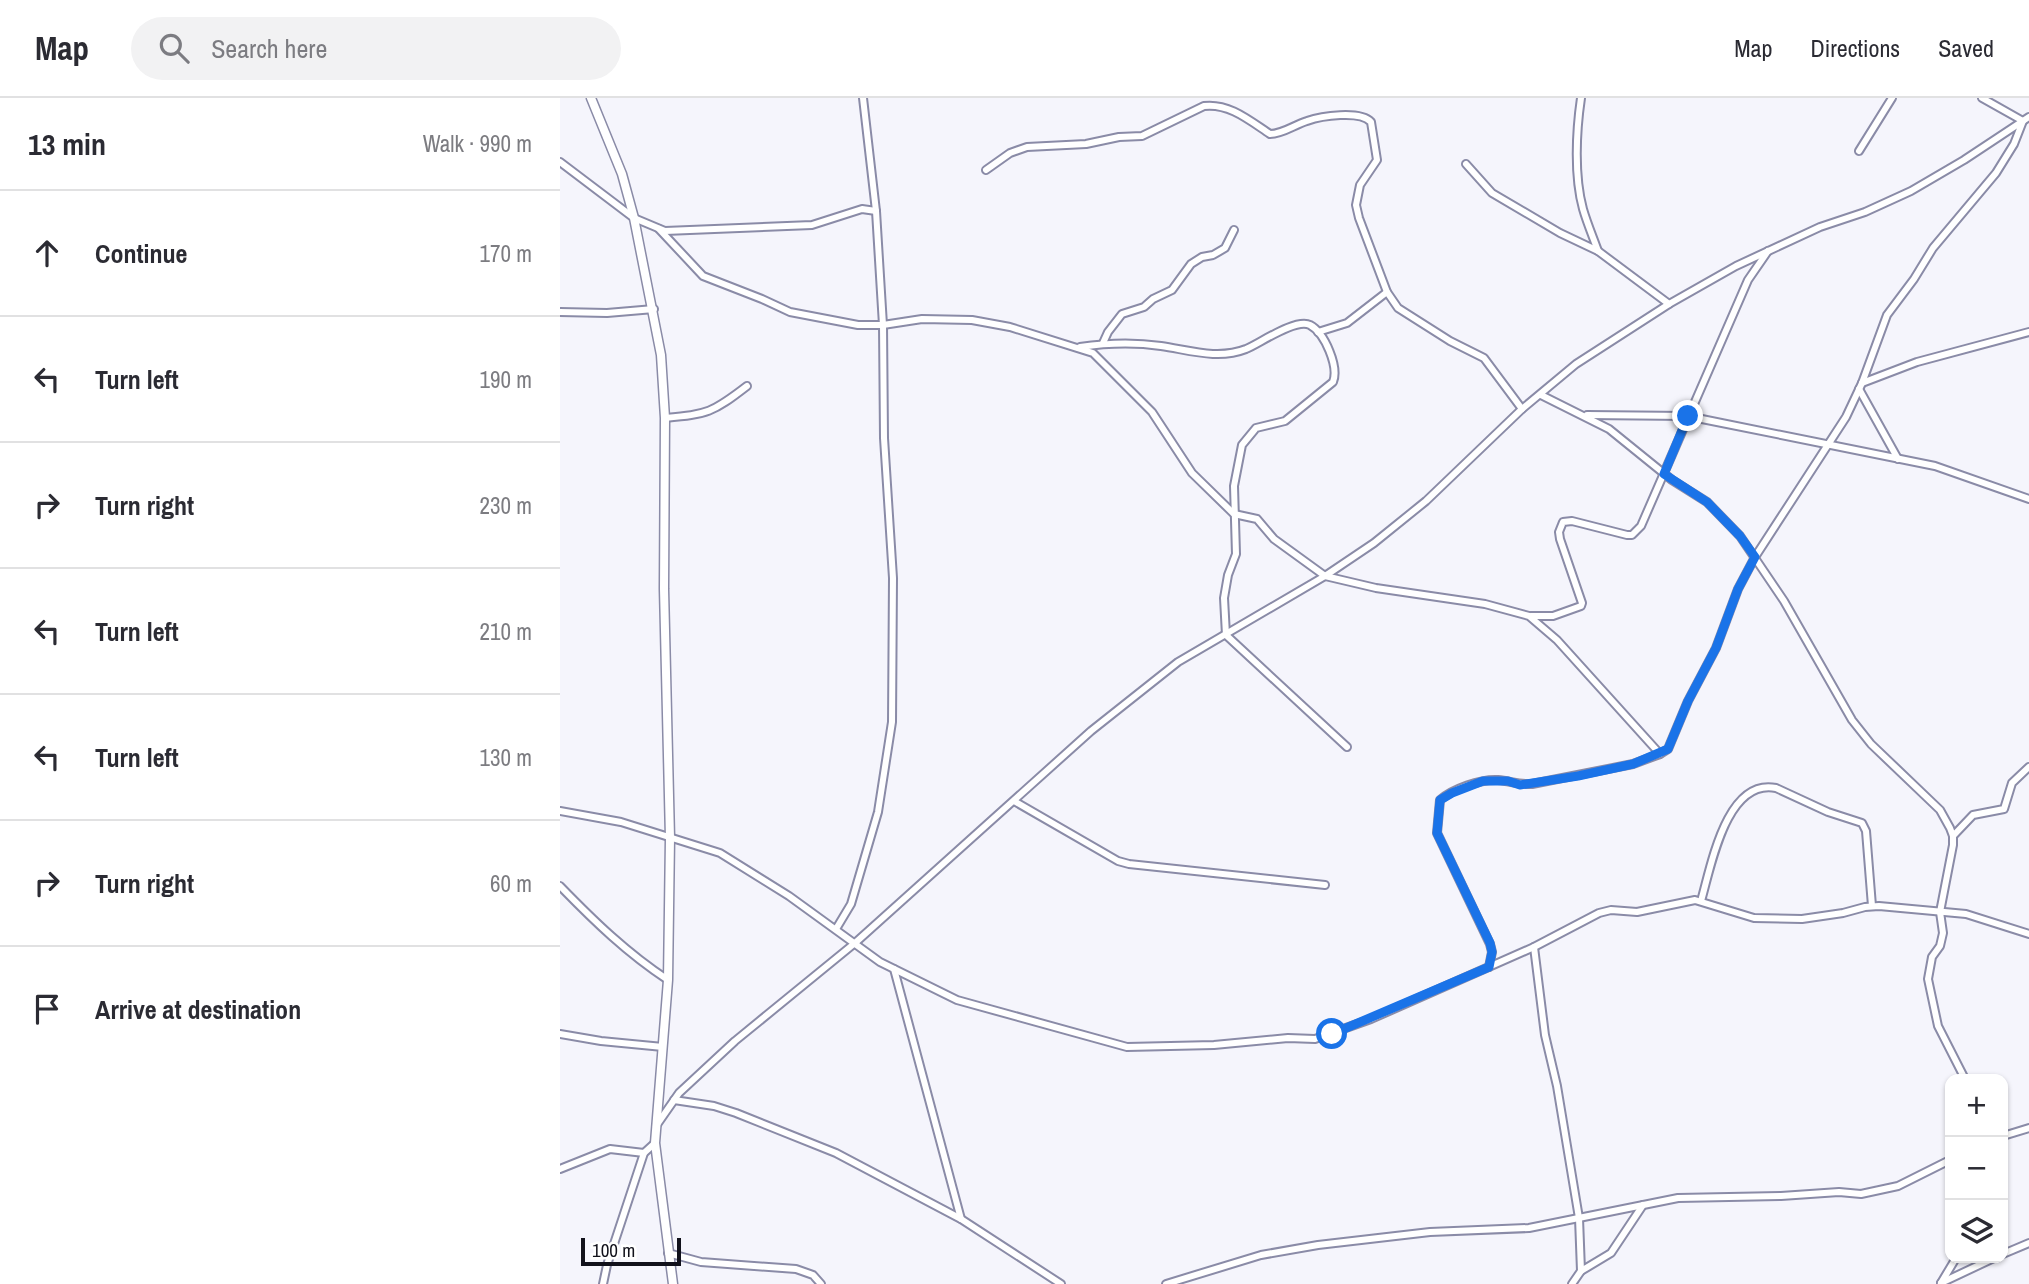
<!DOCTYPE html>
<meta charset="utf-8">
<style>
:root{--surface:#fff;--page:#f2f2f3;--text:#2b2b33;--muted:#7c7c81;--line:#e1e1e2}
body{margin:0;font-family:"Archivo Narrow",sans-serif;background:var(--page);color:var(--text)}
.controls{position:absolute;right:21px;bottom:21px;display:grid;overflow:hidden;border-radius:14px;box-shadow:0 2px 5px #0004}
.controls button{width:63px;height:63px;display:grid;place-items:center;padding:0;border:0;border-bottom:2px solid var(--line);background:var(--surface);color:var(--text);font:35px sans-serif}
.scale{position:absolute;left:21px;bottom:18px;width:100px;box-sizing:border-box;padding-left:7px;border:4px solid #11111b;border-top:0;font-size:19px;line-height:24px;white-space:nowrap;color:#11111b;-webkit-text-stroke:5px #fff;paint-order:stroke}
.stop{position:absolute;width:21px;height:21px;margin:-16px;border:5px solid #1a73e8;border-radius:50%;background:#fff}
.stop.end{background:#1a73e8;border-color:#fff;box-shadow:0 2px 7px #0008}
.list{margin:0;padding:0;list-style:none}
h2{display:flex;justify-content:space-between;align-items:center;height:91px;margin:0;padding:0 28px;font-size:30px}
h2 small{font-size:23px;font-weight:400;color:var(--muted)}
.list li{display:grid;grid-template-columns:46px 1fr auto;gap:21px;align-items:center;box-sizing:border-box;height:126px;padding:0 28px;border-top:2px solid var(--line)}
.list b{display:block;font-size:26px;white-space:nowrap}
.list em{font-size:23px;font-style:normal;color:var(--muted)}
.icon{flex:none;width:38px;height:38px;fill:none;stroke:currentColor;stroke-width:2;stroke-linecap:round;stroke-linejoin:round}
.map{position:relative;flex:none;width:1469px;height:1186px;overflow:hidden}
header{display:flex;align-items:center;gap:42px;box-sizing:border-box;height:98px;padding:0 35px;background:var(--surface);border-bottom:2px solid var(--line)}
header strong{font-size:33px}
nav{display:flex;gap:38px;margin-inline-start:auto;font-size:24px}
.search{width:490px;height:63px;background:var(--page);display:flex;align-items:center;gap:18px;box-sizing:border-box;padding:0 24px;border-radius:38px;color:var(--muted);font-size:26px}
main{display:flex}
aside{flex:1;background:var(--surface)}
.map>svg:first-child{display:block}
</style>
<header>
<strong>Map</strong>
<div class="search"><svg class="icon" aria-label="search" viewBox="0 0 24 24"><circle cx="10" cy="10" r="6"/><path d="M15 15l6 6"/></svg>Search here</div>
<nav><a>Map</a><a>Directions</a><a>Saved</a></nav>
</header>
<main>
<aside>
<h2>13 min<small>Walk · 990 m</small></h2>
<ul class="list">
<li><svg class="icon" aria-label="ahead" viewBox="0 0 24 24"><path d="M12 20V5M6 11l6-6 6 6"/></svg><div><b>Continue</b></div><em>170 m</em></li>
<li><svg class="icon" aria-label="left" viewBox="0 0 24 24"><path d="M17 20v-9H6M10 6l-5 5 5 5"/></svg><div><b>Turn left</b></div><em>190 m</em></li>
<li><svg class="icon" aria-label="right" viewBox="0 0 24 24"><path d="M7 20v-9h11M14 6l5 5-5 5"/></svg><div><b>Turn right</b></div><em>230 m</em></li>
<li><svg class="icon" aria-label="left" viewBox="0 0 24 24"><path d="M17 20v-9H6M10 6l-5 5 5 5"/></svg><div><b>Turn left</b></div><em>210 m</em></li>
<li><svg class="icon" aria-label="left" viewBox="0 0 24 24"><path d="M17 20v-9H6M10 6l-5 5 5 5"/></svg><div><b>Turn left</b></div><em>130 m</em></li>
<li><svg class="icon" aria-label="right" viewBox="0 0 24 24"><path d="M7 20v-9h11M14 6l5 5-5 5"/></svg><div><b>Turn right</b></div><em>60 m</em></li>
<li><svg class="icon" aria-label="arrive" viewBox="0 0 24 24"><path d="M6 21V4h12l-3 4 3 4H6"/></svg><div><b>Arrive at destination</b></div></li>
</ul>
</aside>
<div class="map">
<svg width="1469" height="1186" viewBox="0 0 1469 1186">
<rect width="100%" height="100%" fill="#f5f5fc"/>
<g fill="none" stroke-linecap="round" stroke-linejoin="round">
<g stroke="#8a8ba7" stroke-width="10">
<g id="minor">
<path d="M1021,0C1016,34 1014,78 1023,111C1027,125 1033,139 1038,153"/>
<polyline points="1299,53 1332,0"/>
<polyline points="0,64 74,120 105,133 252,127 302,111 316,113"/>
<polyline points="906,66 932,95 1000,135 1038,153 1109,206"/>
<path d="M426,72L450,55L467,49L526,46L559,39L582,38L644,8C669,5 689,22 710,36C723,36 734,27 747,23C761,18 800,12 811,24L817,62L800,87L796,107L799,120L827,194L838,210L890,243L924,260L962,311"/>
<polyline points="99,131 143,178 202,201 230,214 298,227 323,227 362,221 412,222 450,229 533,255 592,314 632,375 674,416 697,421 714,441 765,478 816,490 925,506 969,518 997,542 1100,656 1108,651 1128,603 1156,550 1178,491 1195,459 1286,319 1302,285 1327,217 1354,181 1373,150 1436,75 1454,46 1463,23 1422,0"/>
<polyline points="0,214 47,215 94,211"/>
<polyline points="758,234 787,225 827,194"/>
<polyline points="543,245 548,234 562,216 584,209 593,201 612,192 631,166 642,159 653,157 665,150 674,132"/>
<path d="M520,249C547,245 573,244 601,248C629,252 658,262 686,251C700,245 736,220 750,227C765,235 779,269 773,284L725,323L696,330L682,347L674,388L676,456L668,477L664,500L666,537L787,649"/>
<polyline points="1302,285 1357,264 1469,234"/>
<polyline points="1299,291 1338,361"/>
<polyline points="981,297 1049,331 1112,382 1147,404 1180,438 1224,503 1292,622 1311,646 1380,712 1390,730 1393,738 1393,747 1380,814 1383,835 1380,848 1372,859 1368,881 1378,928 1405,981"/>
<polyline points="1027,317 1127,318 1375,368 1469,401"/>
<path d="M105,320C148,316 152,315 187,288"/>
<polyline points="971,518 993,518 1021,508 1022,505 1000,441 999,434 1003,424 1012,423 1067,437 1072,437 1081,428 1188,182 1208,153"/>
<polyline points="454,703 558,763 569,766 765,787"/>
<polyline points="0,713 61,724 160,755 229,798 320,864 397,902 567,949 654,947 728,940 755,941 811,921 974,849 1039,815 1051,812 1077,814 1135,802 1194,820 1242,821 1283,815 1305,809 1319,808 1406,816 1469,836"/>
<polyline points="1393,738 1413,717 1444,711 1452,685 1469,669"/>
<path d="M0,788C34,823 67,855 108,882"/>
<path d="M1141,803C1151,769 1166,680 1216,690L1268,714L1302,725L1306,733L1312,808"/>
<polyline points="276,831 291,806 318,714 332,624 333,480 324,340 323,227 316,113 303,0"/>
<polyline points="974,849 985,937 997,988 1019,1120 1021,1173 1012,1186"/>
<path d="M929,869L932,854L930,846L877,735L880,702C893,691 920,681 938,682C950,683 960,687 972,686L1073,666L1100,656"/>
<polyline points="334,871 401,1121"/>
<polyline points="0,936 41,943 103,949"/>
<polyline points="114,1002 154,1008 176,1015 276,1055 401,1121 501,1186"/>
<polyline points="96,1028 119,995 175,943 295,845 531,633 618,564 765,478 814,445 866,403 962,311 1016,266 1109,206 1176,168 1260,129 1305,114 1351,93 1404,62 1469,19"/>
<polyline points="1443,1038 1469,1030"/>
<polyline points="0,1071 50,1051 84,1055"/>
<polyline points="108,1155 141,1164 236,1171 253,1177 261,1186"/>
<polyline points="1443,1156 1469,1145"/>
<polyline points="1021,1173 1051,1155 1083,1107"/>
<polyline points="1381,1185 1434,1160"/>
<polyline points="1381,1185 1396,1160"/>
<polyline points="43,1186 47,1167 84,1055 95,1045"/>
<polyline points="606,1186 701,1157 758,1147 870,1134 969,1130 1118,1100 1221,1098 1279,1094 1301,1096 1338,1088 1390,1062"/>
</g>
</g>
<g stroke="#8a8ba7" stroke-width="11">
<polyline id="tertiary" points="31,0 62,76 74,120 101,257 105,320 104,491 110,740 108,882 95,1045 113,1186"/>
</g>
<use href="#minor" stroke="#fff" stroke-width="6"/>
<use href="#tertiary" stroke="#fff" stroke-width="8"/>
</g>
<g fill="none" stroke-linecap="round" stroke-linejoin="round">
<polyline stroke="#1a73e8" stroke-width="9" points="772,936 929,869 932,854 930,845 877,735 880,702 892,695 923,683 948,683 960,687 1018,678 1073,666 1108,651 1128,603 1156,550 1178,491 1195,459 1180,438 1147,404 1104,376 1128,318"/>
</g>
</svg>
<div class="controls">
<button>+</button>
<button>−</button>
<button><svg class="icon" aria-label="layers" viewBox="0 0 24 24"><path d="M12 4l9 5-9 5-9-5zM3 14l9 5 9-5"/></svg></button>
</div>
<div class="scale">100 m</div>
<div class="stop" style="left:772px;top:936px"></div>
<div class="stop end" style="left:1128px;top:318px"></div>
</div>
</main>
